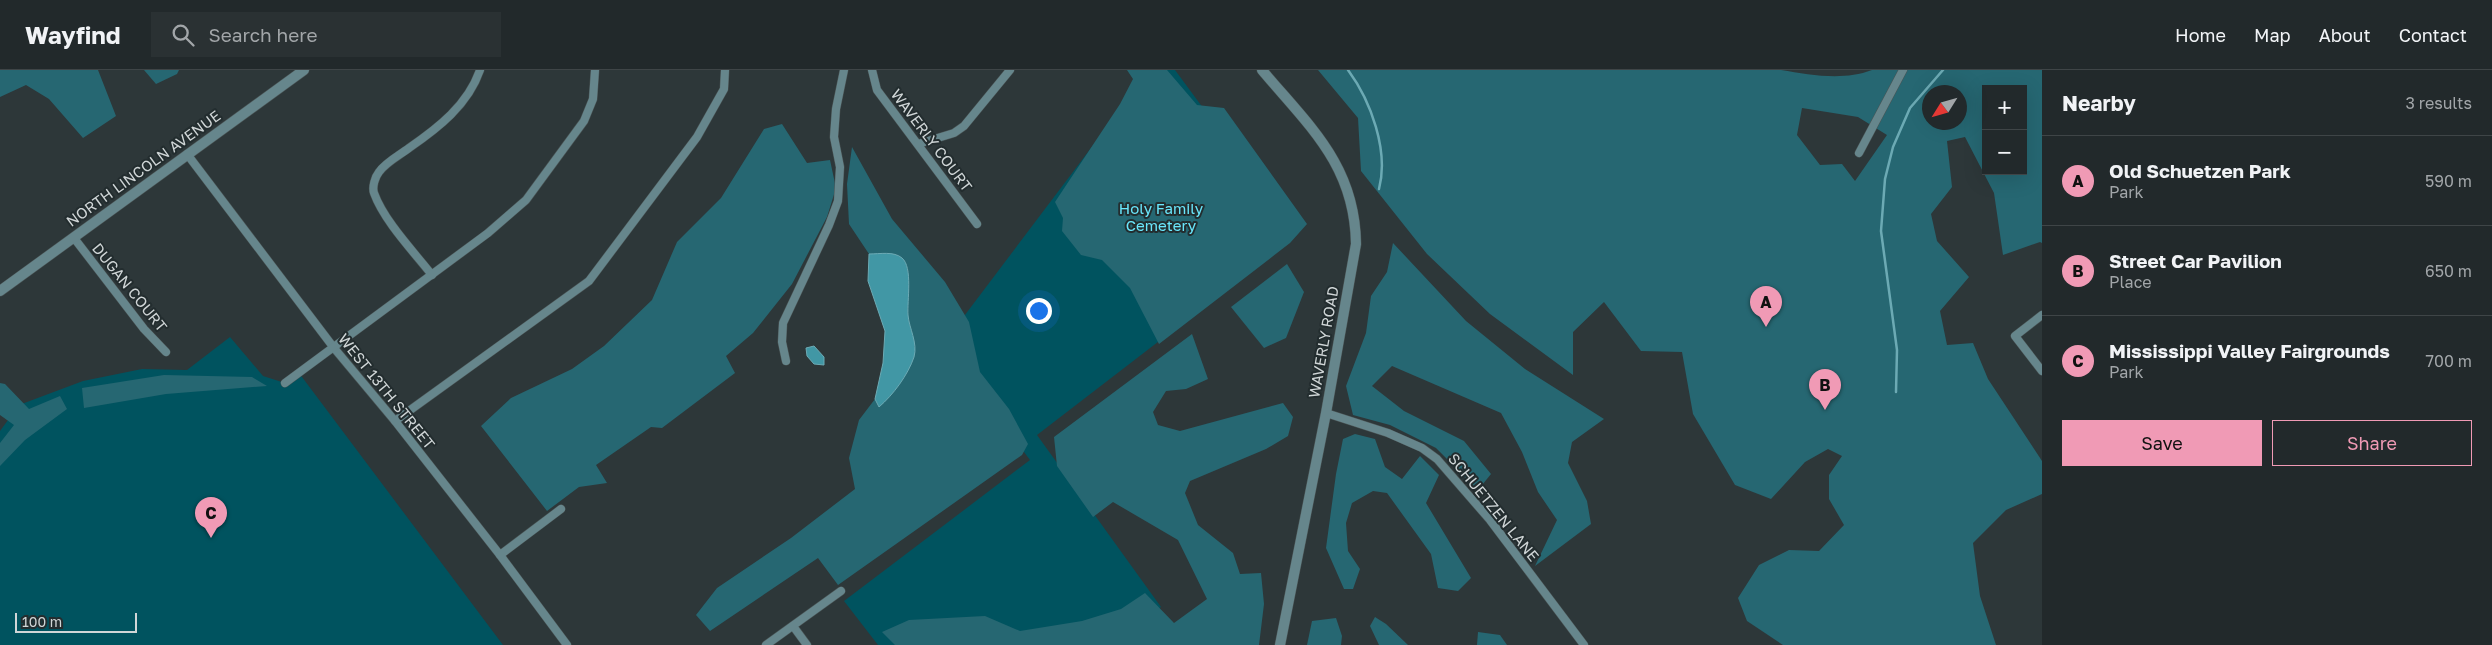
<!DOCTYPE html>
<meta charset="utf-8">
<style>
:root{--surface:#22292b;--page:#2a3133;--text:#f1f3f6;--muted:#a2a6a9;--line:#3f4547;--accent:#f09ab5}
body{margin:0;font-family:"Golos Text",sans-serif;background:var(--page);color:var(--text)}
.controls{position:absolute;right:15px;top:15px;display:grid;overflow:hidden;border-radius:0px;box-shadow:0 5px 20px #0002}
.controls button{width:45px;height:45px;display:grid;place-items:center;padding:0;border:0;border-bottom:1px solid var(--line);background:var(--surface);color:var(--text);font:25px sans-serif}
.compass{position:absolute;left:1922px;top:15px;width:45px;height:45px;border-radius:50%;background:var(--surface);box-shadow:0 5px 20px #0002;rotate:233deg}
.scale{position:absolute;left:15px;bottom:12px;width:122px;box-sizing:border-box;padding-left:5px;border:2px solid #d0d6d7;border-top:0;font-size:14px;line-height:18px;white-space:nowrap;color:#d0d6d7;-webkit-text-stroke:4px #232d2f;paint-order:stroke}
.you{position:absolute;left:1038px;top:240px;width:18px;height:18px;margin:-12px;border:4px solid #fff;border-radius:50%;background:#1a73e8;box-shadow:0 0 0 8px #1a73e833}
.badge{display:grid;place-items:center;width:32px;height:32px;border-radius:50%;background:var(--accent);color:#111;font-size:16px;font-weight:700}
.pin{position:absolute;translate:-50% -41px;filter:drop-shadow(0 1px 2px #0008)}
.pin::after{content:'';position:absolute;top:26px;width:18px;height:15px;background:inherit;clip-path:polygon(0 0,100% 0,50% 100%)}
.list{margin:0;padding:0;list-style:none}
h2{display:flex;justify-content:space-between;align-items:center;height:65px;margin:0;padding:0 20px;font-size:21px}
h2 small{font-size:16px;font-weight:400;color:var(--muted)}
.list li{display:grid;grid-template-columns:32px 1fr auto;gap:15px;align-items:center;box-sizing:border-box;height:90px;padding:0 20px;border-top:1px solid var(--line)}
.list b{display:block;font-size:19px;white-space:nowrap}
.list p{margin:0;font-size:16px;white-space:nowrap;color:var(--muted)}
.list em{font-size:16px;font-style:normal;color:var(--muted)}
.actions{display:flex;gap:10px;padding:15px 20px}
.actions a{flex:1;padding:11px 0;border:1px solid var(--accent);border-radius:0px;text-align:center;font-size:18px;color:var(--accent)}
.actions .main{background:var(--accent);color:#111}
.icon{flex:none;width:28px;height:28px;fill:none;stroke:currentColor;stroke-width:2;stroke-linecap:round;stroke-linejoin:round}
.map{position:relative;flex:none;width:2042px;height:575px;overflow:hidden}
header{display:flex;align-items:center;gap:30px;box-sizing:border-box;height:70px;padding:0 25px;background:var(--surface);border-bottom:1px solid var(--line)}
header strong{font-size:24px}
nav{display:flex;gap:28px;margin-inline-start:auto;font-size:18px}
.search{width:350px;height:45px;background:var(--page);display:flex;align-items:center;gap:12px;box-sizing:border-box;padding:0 18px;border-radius:0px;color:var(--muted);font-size:19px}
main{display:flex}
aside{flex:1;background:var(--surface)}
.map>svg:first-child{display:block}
</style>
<header>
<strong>Wayfind</strong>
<div class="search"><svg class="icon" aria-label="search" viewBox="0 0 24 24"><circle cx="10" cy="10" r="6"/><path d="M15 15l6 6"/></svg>Search here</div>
<nav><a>Home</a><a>Map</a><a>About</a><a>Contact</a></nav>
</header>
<main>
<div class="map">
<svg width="2042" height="575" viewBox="0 0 2042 575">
<rect width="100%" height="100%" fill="#2d3739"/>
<g fill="#00535f">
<polygon points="1150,0 1175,0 1297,165 1037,365 1161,537 1109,575 878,575 844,531 1030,390 943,274"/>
<polygon points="230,267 263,306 285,313 299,303 503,575 0,575 0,361 19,335 83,311 142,299 187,300"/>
</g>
<g fill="#266772" fill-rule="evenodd">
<polygon points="0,0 98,0 116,46 83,68 49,29 26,15 0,27"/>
<polygon points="144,0 179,0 177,4 156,14"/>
<polygon points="1127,0 1167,0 1197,35 1224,38 1307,154 1290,173 1159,274 1130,218 1102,190 1081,185 1062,161 1063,148 1055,132 1120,34 1133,9"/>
<path d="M1318,0H1781C1811,5 1843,11 1872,0H2042V173L2040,172L2003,185L1994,123L1965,67L1947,71L1952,117L1931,144L1937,171L1969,207L1940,241L1947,275L1973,273L1988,309L2042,391V424L2006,440L1973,473L1980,526L1996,575H1783L1747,551L1738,528L1759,495L1789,480L1819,481L1844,455L1829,429V405L1842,386L1828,379L1805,392L1771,429L1735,415L1693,344L1682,282L1641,281L1604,232L1573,262V305L1490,244L1427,184L1361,101L1358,48ZM1986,19H2023V101H1986ZM1930,22H1960V52H1930ZM1802,38L1858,47L1887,65L1855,111L1842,94L1820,95L1797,65Z"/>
<polygon points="782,54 807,93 830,90 836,118 827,147 792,214 753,263 726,286 735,303 662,358 651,357 596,395 607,413 579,417 547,441 481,356 511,328 572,299 604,276 652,230 677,172 721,128 764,59"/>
<polygon points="852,77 892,149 945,212 969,252 980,302 1009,339 1028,374 1022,385 838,515 818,488 710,561 696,545 717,518 791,468 855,419 849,388 859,350 875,329 879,337 915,278 908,246 908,199 896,184 869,184 849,154 847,114"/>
<polygon points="1393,173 1466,251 1525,299 1604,349 1572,372 1568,393 1587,431 1591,454 1535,496 1557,450 1538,422 1522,382 1501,343 1392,296 1372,316 1404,341 1464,371 1491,404 1478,420 1436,378 1390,355 1353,345 1346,316 1366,263 1371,226 1387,202"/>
<polygon points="1287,194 1304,222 1286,268 1264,278 1231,237"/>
<polygon points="1192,264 1208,309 1186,319 1166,321 1153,342 1158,355 1180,361 1283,333 1293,347 1288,366 1266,379 1190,411 1185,423 1198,455 1233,483 1240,504 1261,503 1264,534 1259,575 895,575 882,562 909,550 985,546 1020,561 1082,551 1121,539 1145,523 1174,553 1207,529 1178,470 1113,432 1093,447 1057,396 1054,367"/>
<polygon points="164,305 252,307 267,316 166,324 84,338 82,318"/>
<polygon points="0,313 5,314 29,339 60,326 67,339 25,370 0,396 0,373 14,355 0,345"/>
<polygon points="1355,364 1375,369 1385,397 1402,409 1420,386 1439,405 1426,433 1471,508 1458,521 1438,518 1431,484 1387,423 1373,421 1352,433 1346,453 1348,481 1360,499 1353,519 1344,519 1326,478 1336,404 1343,369"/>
<polygon points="1375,547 1386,554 1408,575 1379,575 1370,556"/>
<polygon points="1336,548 1342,566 1341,575 1307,575 1312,551"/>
<polygon points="1478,562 1500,565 1507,575 1477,575"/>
</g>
<g fill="#4197a5" stroke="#6caab4">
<path d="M869,184C880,184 894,181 902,188C913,197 907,231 908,245C909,258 918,273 914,287C908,305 893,325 879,337L875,329L883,293L885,261L868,211Z"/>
<polygon points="814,276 824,287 824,295 814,294 807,286 806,278"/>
</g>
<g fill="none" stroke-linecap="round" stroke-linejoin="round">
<g stroke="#6caab4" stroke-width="2.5">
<path d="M1348,0C1371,31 1389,81 1379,119"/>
<polyline points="1896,322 1897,280 1881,161 1885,109 1893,77 1910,38 1943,0"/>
</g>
<g stroke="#4a5455" stroke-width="9">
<g id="minor">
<polyline points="872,0 877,20 977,154"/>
<polyline points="918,74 954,63 964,56 1010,0"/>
<polyline points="1859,83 1903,0"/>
<polyline points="187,84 334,278 395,351 500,485 567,575"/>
<polyline points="74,168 144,259 166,282"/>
<path d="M432,205C414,182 384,151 374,123C372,117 375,107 379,102C386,92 400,85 409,78C438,58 468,35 480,0"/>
<polyline points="2042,245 2015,266 2042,301"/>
<polyline points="786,291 782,272 783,253 829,155 838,131 840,97 834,67 836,39 844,0"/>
<polyline points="285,313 488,163 526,130 584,51 593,29 595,0"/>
<polyline points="1326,343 1388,363 1422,378 1437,389 1490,450 1584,575"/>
<polyline points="395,351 589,211 697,67 724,19 725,0"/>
<polyline points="500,485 561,439"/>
<polyline points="793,556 807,575"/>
<polyline points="766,575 841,521"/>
</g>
</g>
<g stroke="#4a5455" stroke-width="11">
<g id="tertiary">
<path d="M1262,0C1309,56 1355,95 1356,174L1326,343L1280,575"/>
<polyline points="0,221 304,0"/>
</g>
</g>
<use href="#minor" stroke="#66868c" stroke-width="8"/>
<use href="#tertiary" stroke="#66868c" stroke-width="10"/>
</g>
<g text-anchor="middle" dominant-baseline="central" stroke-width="4" stroke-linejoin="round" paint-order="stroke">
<g font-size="15" fill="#d0d6d7" stroke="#232d2f">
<text transform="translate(932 70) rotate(53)">WAVERLY COURT</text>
<text transform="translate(143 98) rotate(-36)">NORTH LINCOLN AVENUE</text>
<text transform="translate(130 217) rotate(51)">DUGAN COURT</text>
<text transform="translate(1323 272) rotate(-80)">WAVERLY ROAD</text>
<text transform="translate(387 321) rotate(51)">WEST 13TH STREET</text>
<text transform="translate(1494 437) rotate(51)">SCHUETZEN LANE</text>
</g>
<g font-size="15" fill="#6ae7fc" stroke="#232d2f">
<text x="1161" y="138">Holy Family<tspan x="1161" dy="17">Cemetery</tspan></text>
</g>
</g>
</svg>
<div class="controls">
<button>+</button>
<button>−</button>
</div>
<svg class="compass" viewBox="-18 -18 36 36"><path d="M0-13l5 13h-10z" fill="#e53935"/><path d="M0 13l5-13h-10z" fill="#a2a6a9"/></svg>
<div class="scale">100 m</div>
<div class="you"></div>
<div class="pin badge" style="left:1766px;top:257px">A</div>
<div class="pin badge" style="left:1825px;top:340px">B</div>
<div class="pin badge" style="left:211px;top:468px">C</div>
</div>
<aside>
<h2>Nearby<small>3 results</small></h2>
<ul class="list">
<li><span class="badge">A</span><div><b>Old Schuetzen Park</b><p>Park</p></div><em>590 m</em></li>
<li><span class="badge">B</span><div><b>Street Car Pavilion</b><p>Place</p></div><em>650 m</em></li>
<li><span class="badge">C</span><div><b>Mississippi Valley Fairgrounds</b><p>Park</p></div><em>700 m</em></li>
</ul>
<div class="actions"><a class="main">Save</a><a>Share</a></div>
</aside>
</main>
